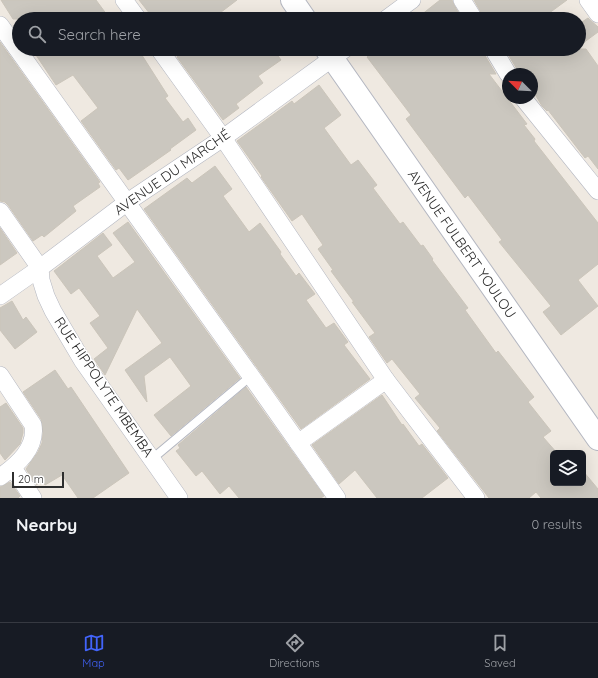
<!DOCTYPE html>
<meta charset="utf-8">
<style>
:root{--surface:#171b24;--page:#242831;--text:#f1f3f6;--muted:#9ea1a6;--line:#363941;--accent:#4264fb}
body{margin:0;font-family:Quicksand,sans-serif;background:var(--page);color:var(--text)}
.controls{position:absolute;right:12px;bottom:12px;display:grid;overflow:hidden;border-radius:6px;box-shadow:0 4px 16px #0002}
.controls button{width:36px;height:36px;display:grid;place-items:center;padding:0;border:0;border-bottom:1px solid var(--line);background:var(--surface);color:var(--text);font:20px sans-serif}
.compass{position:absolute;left:502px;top:68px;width:36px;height:36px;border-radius:50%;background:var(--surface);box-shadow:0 4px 16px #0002;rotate:294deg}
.scale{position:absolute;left:12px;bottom:10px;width:52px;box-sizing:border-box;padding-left:4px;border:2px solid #2e2e2e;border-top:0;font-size:11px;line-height:14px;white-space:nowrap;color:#2e2e2e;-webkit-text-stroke:3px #fff;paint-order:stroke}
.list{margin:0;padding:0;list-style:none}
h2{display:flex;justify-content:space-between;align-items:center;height:52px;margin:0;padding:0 16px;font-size:17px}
h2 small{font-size:13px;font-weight:400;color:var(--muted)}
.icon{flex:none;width:22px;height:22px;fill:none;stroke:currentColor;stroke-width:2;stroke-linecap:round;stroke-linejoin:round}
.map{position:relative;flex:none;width:598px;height:498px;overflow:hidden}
.search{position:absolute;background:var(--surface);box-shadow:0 4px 16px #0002;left:12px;right:12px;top:12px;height:44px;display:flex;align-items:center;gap:10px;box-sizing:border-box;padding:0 14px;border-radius:22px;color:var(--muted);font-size:15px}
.sheet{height:124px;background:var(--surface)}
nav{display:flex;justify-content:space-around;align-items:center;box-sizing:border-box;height:56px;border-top:1px solid var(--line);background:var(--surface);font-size:11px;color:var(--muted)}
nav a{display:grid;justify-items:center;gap:2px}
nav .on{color:var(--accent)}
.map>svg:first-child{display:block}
</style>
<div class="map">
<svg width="598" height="498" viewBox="0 0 598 498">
<rect width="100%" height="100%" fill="#efe9e1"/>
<g fill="#cbc7bf" stroke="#cbc5ba">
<polygon points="1,0 96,0 110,19 13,19"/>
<polygon points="139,0 237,0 212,19 154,19"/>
<polygon points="440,0 452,0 454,5 462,19 416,19"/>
<polygon points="474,0 567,0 541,19 484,19 482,14"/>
<polygon points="588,18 598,27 598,32 579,46 579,24"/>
<polygon points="0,42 100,182 98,183 100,187 73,206 76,211 44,237 42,235 33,241 8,205 5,202 0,201"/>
<polygon points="32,49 59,49 63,55 71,49 138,49 168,96 165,98 183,122 188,118 196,130 170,149 171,150 128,180 119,168 116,170 81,121 98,108 73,75 56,85"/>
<polygon points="188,49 273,49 281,60 258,76 263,83 236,104 239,108 223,120 177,57"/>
<polygon points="377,49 414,49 420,56 430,49 483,49 484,54 496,74 489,74 527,124 524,125 535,139 534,141 598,223 598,264 578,280 598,306 561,335 543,312 551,306 499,242 502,240 468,195 465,198 406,119 411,115 367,57"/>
<polygon points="508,49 586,49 598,66 598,169 588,156 585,158 548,110 547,111 542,106 532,89 532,74 518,74 517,69 506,51"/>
<polygon points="319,85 341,115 324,128 351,165 358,160 377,185 373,188 400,224 403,222 421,246 423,245 433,259 432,260 468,308 465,310 496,353 498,351 534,397 528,402 551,431 543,437 557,453 553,453 553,483 582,483 583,484 583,471 598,489 598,498 541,498 536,492 529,498 489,498 437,431 440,428 415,398 420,394 392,359 387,363 369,337 375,333 352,302 354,302 331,271 333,270 318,249 323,245 302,214 292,221 261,177 262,176 237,141 292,101 294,104"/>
<polygon points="215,166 232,189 223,196 249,232 260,223 281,252 280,254 296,276 299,273 315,294 306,300 326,328 334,323 348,342 344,345 370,379 301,429 144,209 187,178 192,183"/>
<polygon points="128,222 240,378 171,436 154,415 191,386 170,357 144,376 147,402 125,370 162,343 137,309 105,375 94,359 108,348 90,323 100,316 79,288 71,294 54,271 103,233 112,245 97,256 113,278 135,262 113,233"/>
<polygon points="0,228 17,253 0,265"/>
<polygon points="12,301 23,320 26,317 37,332 15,349 0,330 0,308"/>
<polygon points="55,370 68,389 71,387 129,473 93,498 78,498 62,475 45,485 43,481 36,485 26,469 38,452 42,443 43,433 41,419 23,392"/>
<polygon points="246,387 324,496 321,498 239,498 229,486 220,494 202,471 196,476 176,451 180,448 178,445"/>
<polygon points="382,395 402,425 403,424 419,446 422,444 448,478 422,498 377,498 355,470 339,484 312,445"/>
<polygon points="6,403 23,428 23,433 20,444 5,460 0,453 0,407"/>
<polygon points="10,482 20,496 18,498 0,498 0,487"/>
</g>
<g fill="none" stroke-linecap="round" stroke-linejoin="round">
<g stroke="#b4b7c1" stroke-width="10">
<polyline id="service" points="152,459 251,376"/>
</g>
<g stroke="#b4b7c1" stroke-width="18">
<g id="minor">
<polyline points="124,0 138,19"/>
<polyline points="462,0 474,19"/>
<polyline points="588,0 598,14"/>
<polyline points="386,19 412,0"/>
<polyline points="0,25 251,376 337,498"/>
<polyline points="159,49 223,138 386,380 476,498"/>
<polyline points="493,49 508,74"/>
<polyline points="523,98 598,191"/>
<polyline points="0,211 40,268 41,280 46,296 53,311 82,360 179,498"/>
<polyline points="0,296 40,268 126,203 223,138 345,49"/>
<path d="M0,375L33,425C37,448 17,465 0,477"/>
<polyline points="298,443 386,380"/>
<polyline points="13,468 33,498"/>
</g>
</g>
<g stroke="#b4b7c1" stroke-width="24">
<g id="secondary">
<polyline points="292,0 305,19"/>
<polyline points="326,49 598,439"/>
</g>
</g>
<use href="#service" stroke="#fff" stroke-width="8"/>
<use href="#minor" stroke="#fff" stroke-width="17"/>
<use href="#secondary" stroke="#fff" stroke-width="22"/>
</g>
<g text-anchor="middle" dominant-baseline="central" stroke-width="3" stroke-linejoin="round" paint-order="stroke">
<g font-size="14" fill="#2e2e2e" stroke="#fff">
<text transform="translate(172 172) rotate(-35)">AVENUE DU MARCHÉ</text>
<text transform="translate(462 244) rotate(55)">AVENUE FULBERT YOULOU</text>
<text transform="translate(104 387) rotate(56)">RUE HIPPOLYTE MBEMBA</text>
</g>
</g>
</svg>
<div class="controls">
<button><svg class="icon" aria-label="layers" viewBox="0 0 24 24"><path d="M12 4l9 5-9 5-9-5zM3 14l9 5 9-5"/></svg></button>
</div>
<svg class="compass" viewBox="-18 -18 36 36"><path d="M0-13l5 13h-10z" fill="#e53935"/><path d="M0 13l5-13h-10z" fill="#9ea1a6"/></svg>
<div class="scale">20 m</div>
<div class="search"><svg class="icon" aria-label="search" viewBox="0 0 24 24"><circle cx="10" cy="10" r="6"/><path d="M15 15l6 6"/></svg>Search here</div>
</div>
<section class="sheet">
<h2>Nearby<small>0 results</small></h2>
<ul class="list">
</ul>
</section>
<nav>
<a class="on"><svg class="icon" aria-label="map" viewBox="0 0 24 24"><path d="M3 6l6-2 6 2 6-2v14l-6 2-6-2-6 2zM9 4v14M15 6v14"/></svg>Map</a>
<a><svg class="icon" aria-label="directions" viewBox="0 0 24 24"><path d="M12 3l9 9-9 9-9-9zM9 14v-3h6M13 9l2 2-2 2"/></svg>Directions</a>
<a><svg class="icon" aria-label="saved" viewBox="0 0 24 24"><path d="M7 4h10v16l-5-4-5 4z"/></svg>Saved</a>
</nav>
